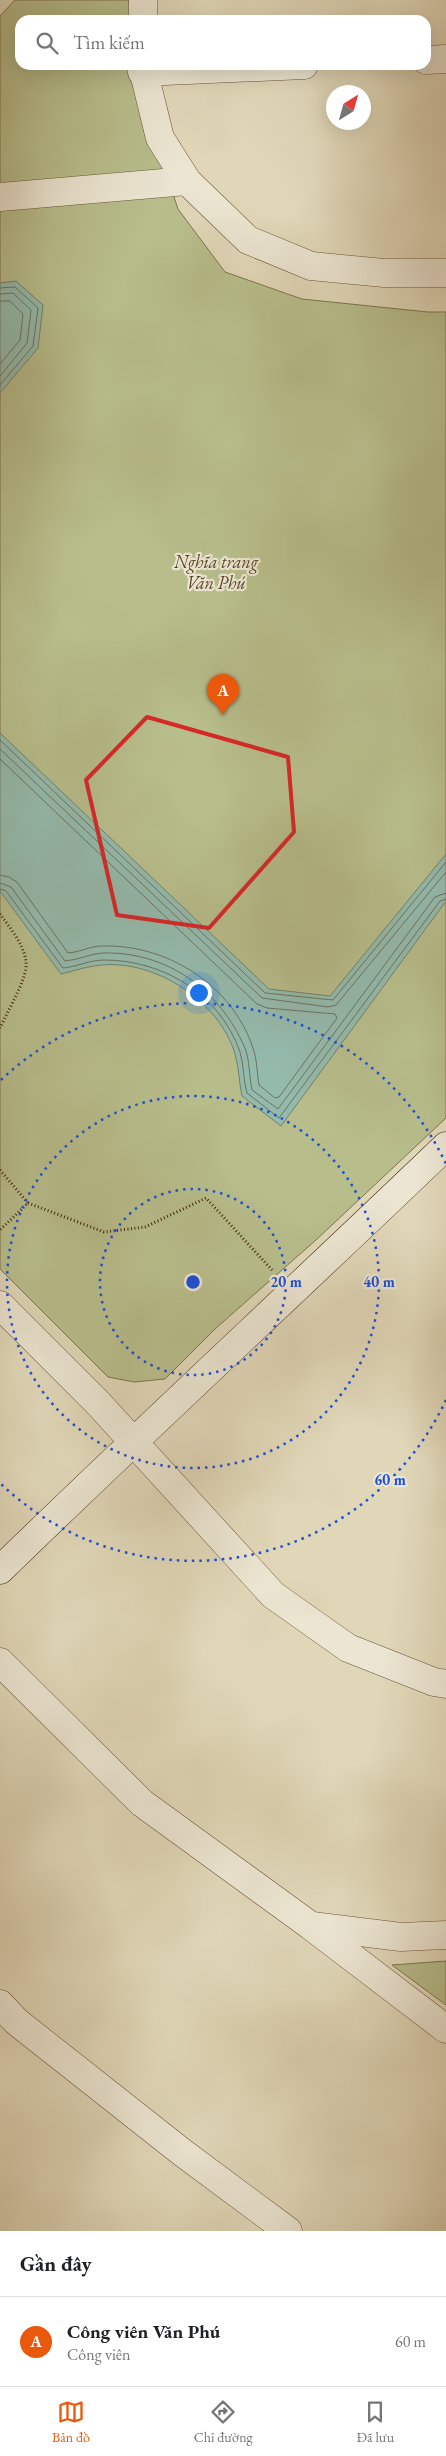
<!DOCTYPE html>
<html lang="vi">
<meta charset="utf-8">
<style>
:root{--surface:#fff;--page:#f6f6f6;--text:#202124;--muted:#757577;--line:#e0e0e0;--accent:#ea580c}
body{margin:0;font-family:"EB Garamond",serif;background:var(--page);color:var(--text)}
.compass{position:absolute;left:326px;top:85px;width:45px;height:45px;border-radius:50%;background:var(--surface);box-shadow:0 5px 20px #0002;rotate:37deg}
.you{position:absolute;left:198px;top:992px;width:18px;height:18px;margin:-12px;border:4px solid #fff;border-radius:50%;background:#1a73e8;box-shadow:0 0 0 8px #1a73e833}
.badge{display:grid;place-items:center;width:32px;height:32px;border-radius:50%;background:var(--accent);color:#fff;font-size:16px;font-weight:700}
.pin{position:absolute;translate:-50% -41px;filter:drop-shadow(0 1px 2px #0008)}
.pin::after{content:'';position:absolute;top:26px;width:18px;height:15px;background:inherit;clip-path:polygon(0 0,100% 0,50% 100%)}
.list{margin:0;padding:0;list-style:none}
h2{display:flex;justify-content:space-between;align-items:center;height:65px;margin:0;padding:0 20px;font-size:21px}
h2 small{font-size:16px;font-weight:400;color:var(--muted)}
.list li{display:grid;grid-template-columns:32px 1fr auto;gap:15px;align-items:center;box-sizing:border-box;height:90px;padding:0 20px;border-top:1px solid var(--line)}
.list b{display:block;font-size:19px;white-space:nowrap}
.list p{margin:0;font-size:16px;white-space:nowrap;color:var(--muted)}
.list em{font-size:16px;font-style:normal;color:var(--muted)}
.icon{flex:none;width:28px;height:28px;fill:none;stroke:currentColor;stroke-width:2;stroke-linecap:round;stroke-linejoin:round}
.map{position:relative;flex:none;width:446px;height:2231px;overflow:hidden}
.search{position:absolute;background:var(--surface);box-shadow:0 5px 20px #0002;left:15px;right:15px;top:15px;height:55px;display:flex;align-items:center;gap:12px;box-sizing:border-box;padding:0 18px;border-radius:15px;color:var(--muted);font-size:19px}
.sheet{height:155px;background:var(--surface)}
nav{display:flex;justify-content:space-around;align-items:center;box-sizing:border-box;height:70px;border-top:1px solid var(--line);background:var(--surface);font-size:14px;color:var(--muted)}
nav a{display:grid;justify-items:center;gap:2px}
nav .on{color:var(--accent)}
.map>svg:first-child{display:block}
</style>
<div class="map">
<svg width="446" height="2231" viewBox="0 0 446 2231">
<rect width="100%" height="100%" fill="#e0d7b8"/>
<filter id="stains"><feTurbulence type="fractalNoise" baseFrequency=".004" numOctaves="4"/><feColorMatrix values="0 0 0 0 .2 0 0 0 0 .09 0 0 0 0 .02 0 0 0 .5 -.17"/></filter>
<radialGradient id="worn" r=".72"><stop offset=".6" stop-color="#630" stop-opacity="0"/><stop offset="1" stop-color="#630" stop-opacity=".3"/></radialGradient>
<g fill="#b7bd8b" stroke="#7e744d">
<polygon points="15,0 129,0 131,20 20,20 20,65 134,65 135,80 178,209 225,272 302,299 428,312 446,312 446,1118 316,1240 215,1329 165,1379 134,1382 108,1377 0,1269 0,16"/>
<polygon points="446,1961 446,2005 392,1965"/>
</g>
<g fill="#94baac" stroke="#74806d">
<polygon points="16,281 43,305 38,348 0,393 0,283"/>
<path d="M0,733L269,989L330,996L446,854V901L281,1126L242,1096C239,1083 239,1067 235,1054C220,1002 156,960 102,965C88,966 74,971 61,974L0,891Z"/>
</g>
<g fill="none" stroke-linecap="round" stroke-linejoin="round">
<g stroke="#6c725e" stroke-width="1">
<polyline points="0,288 15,287 38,308 33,346 0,385"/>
<polyline points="0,294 13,293 31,310 27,343 0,376"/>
<polyline points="0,301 10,301 23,314 20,340 0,364"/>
<polyline points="0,740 265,993 333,1000 446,862"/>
<polyline points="0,749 262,998 328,1007 336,1005 446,872"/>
<path d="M0,759L257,1004L267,1008L335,1014L337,1018L279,1097L275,1098L259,1085C257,1073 257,1059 253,1048C232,985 167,944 102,946C91,946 80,952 68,953L17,882L9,877L0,875"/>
<path d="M0,883L11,887L65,961C78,960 90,954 102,953C167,951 220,990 245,1048C250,1061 249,1077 252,1090L278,1109L435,897L446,893"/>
<path d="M0,889L6,891L63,968C76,967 90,960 104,960C163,960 220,994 240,1052C244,1065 243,1080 247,1093L279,1118L440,901L446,899"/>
</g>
<g stroke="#6b5539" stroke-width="29">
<g id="street">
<polyline points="143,20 143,0"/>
<polyline points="426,60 446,59"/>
<polyline points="142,65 160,138 187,181 248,240 311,266 384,273 446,273"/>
<polyline points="142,72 304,65"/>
<polyline points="0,197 187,181"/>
<polyline points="0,1305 98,1403 273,1595 348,1648 434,1682 446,1684"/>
<polyline points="0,1662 142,1803 311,1926 446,2029"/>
<polyline points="312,1926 401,1937 446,1935"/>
<polyline points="0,2004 17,2022 183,2153 288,2231"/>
</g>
</g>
<g stroke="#442a0f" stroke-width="29">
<path id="secondary" d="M0,1570C147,1427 298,1288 446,1146"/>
</g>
<g stroke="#442a0f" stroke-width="3" stroke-dasharray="1 2.5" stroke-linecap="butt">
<path d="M0,914C10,928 24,944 26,962C28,978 7,1012 0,1028"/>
<polyline points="0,1170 28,1203 0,1230"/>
<polyline points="28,1203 104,1232 145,1227 206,1198 272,1270"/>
</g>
<use href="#street" stroke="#ebe5d1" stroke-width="28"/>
<use href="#secondary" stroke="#ebe5d1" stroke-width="28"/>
</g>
<path fill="none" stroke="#d62828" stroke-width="4" stroke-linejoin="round" d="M147,717L288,757L294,832L209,928L117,915L86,780Z"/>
<g fill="none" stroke="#1d4ed8" stroke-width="2.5" stroke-dasharray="2.5 5">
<circle cx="193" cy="1282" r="93"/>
<circle cx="193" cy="1282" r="186"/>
<path d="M446 1400A279 279 0 0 1 1 1484M1 1080A279 279 0 0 1 446 1164"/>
</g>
<g text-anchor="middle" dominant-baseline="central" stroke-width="4.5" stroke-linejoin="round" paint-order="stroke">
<g font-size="18" font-style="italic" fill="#5b4728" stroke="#ebe5d1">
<text x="216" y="561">Nghĩa trang<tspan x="216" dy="21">Văn Phú</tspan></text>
</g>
</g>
<circle cx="193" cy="1282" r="8" fill="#1d4ed8" stroke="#ebe5d1" stroke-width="2.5"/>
<g font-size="15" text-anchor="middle" font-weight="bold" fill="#1d4ed8" stroke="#ebe5d1" stroke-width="4.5" stroke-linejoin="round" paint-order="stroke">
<text x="286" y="1287">20 m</text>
<text x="379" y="1287">40 m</text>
<text x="390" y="1485">60 m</text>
</g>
<rect width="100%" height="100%" filter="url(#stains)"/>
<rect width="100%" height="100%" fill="url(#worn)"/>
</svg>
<svg class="compass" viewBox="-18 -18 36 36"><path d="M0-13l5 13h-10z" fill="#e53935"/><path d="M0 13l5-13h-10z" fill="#757577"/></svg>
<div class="you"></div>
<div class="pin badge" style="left:223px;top:715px">A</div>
<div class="search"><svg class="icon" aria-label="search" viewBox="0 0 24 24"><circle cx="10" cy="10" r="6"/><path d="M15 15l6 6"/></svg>Tìm kiếm</div>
</div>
<section class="sheet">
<h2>Gần đây<small></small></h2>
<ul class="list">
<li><span class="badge">A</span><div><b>Công viên Văn Phú</b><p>Công viên</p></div><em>60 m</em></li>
</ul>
</section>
<nav>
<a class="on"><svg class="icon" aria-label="map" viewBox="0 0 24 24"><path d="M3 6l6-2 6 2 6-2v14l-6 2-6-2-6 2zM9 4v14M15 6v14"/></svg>Bản đồ</a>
<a><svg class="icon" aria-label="directions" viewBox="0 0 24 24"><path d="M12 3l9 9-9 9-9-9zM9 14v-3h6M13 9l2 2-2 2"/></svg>Chỉ đường</a>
<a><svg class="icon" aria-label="saved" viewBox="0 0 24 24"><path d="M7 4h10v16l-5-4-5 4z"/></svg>Đã lưu</a>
</nav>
